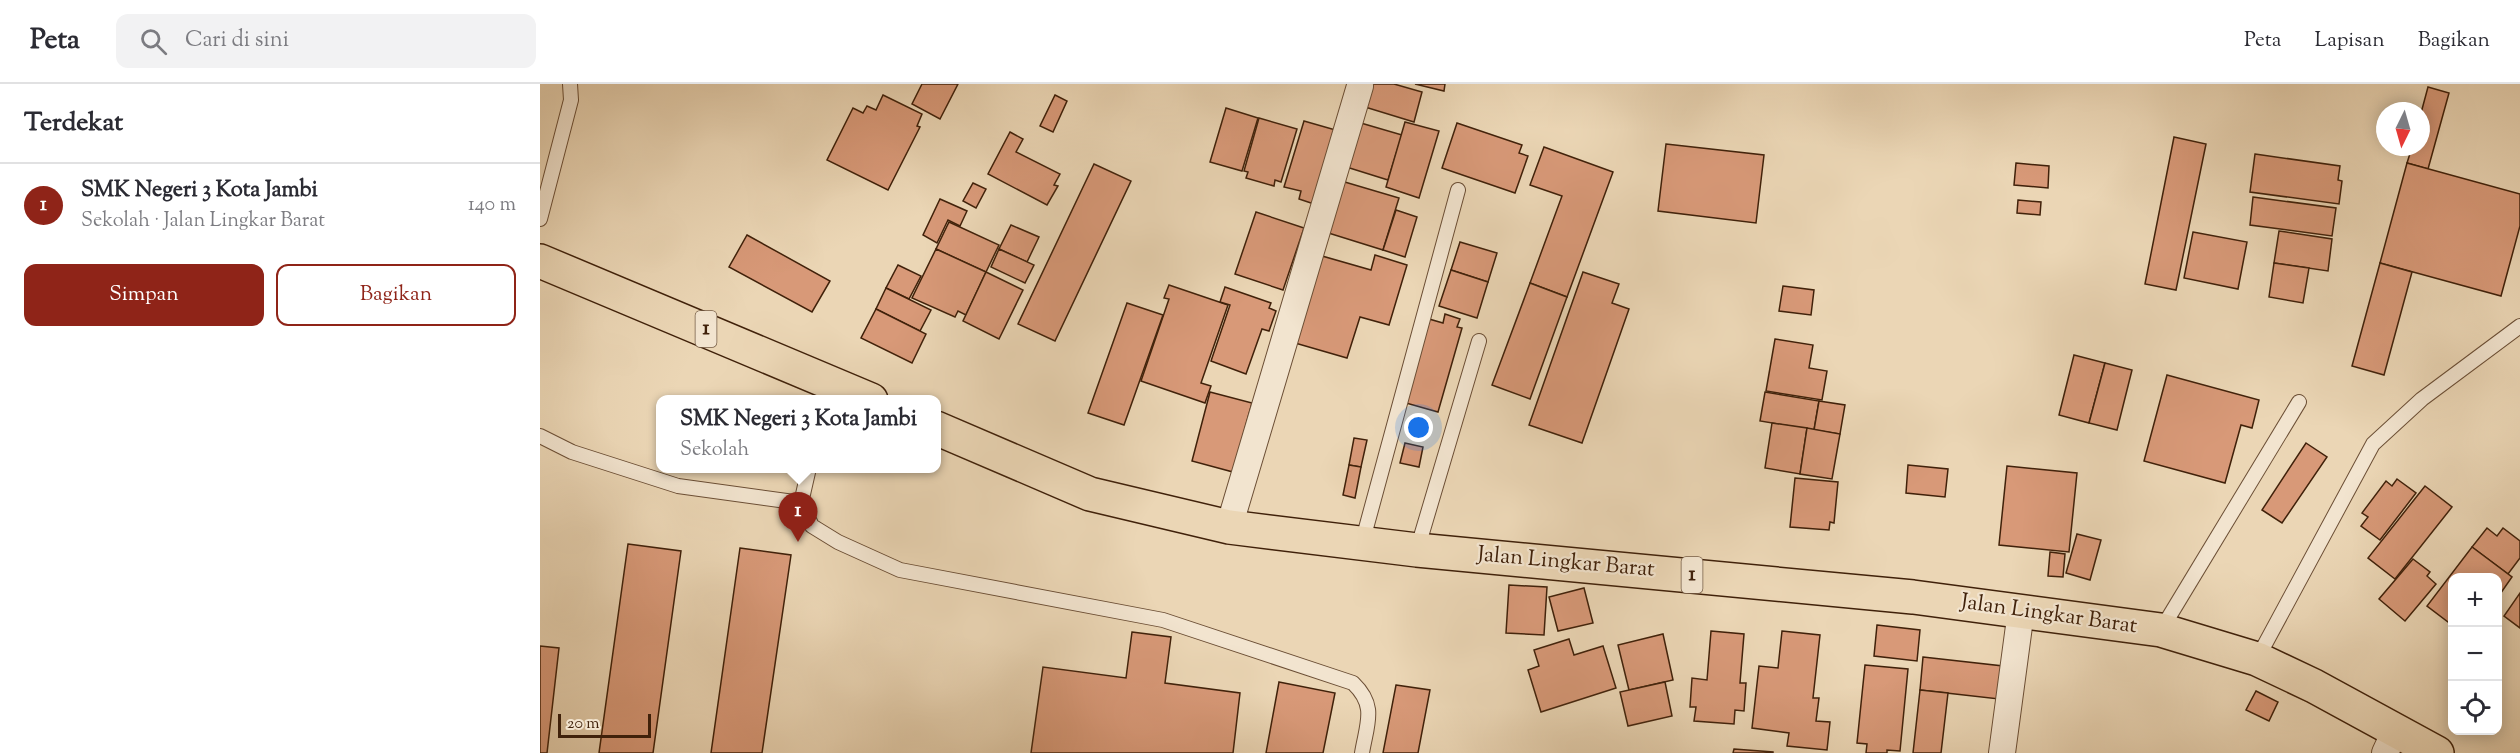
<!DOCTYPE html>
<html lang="id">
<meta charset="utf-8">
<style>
:root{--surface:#fff;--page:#f2f2f3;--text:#2b2b33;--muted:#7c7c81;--line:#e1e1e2;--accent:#8f2418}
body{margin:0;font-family:"Sorts Mill Goudy",serif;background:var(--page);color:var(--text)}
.controls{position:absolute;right:18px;bottom:18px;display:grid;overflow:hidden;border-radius:12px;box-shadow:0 3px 15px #0003}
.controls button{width:54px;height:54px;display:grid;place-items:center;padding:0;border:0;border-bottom:2px solid var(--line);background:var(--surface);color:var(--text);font:30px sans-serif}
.compass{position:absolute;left:1836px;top:18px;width:54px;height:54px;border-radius:50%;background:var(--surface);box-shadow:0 3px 15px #0003;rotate:185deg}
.scale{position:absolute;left:18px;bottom:15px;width:93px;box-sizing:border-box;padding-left:6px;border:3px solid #40210a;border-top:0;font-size:16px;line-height:21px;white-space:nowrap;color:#40210a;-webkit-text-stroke:4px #f2e4cf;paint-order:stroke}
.you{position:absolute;left:879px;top:344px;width:21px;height:21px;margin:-15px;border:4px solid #fff;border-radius:50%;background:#1a73e8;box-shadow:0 0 0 9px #1a73e833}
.badge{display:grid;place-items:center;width:39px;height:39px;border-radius:50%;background:var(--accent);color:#fff;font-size:20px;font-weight:700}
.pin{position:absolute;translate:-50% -50px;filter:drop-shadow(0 2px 3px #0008)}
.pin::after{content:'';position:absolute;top:32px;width:21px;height:18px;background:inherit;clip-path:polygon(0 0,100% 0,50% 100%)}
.popup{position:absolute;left:116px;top:311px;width:285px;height:78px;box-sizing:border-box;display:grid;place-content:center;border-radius:12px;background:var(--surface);filter:drop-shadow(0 2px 4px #0005);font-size:20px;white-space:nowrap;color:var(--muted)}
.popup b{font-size:22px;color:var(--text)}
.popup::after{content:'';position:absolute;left:50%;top:100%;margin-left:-12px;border:12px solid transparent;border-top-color:var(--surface)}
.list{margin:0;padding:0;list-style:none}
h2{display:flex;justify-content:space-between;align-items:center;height:78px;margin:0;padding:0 24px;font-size:26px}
h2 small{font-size:20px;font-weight:400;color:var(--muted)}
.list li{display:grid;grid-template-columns:39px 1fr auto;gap:18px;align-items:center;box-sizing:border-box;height:84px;padding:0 24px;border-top:2px solid var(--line)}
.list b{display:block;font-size:22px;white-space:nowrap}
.list p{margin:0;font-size:20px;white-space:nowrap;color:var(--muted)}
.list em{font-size:20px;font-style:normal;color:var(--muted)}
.actions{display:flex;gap:12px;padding:18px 24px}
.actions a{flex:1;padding:14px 0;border:2px solid var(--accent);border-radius:12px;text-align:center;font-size:21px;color:var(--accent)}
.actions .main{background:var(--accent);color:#fff}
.icon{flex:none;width:33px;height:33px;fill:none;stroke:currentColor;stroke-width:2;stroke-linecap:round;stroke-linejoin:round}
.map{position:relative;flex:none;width:1980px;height:669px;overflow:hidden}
header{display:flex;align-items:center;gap:36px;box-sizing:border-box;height:84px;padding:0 30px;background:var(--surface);border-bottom:2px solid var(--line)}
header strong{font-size:28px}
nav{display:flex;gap:33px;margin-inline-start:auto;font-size:21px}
.search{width:420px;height:54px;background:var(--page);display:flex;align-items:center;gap:15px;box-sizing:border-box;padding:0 21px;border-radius:12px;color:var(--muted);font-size:22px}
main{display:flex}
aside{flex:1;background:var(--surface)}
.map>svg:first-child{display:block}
</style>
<header>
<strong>Peta</strong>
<div class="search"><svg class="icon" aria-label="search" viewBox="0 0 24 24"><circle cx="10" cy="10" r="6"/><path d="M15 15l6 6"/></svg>Cari di sini</div>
<nav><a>Peta</a><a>Lapisan</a><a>Bagikan</a></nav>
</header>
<main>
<aside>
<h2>Terdekat<small></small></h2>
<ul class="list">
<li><span class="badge">1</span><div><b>SMK Negeri 3 Kota Jambi</b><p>Sekolah · Jalan Lingkar Barat</p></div><em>140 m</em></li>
</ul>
<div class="actions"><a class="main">Simpan</a><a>Bagikan</a></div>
</aside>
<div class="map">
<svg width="1980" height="669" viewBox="0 0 1980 669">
<rect width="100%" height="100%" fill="#ebd6b5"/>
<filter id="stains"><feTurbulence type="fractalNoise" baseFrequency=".00333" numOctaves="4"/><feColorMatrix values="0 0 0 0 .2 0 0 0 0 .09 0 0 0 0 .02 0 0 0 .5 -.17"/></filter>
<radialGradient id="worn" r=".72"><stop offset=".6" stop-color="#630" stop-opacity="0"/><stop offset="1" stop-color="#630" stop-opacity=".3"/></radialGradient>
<g fill="#d89978" stroke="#40210a" stroke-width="1.5">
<polygon points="382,0 418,0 400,35 372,20"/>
<polygon points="832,0 854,0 882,8 874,38 825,23"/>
<polygon points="875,0 905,0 904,7"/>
<polygon points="1888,3 1909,9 1888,85 1867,79 1872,63 1881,63 1881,29"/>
<polygon points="343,11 382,30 377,42 380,43 348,106 287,76 313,24 323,29 327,22 336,26"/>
<polygon points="515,11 527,17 513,48 500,42"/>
<polygon points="686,24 718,34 702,87 670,78"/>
<polygon points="719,34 757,45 741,98 735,96 734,102 706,94 708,88 704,87"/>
<polygon points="764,37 799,47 777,121 759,115 761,107 744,103"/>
<polygon points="814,37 862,51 848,96 800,81"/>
<polygon points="865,38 899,47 879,114 846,103"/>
<polygon points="917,39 982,61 979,69 988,72 975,109 902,84"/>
<polygon points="470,48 483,55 476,68 520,90 514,101 518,102 507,121 448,90"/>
<polygon points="1634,53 1666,60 1636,206 1605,200"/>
<polygon points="1126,60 1224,71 1216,139 1118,127"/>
<polygon points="1004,63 1073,88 1027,213 990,199 1022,112 990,101"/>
<polygon points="1715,70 1800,82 1798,96 1802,97 1799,120 1710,108"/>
<polygon points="1476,79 1509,82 1508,104 1474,101"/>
<polygon points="1867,79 1980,110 1980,142 1961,212 1840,179"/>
<polygon points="554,80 591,97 515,257 478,240"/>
<polygon points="798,96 859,114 843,166 782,147"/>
<polygon points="433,99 446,105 436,124 423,117"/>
<polygon points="1713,113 1796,124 1792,152 1710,141"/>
<polygon points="400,115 427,127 420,142 408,136 397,159 383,151"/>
<polygon points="1478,116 1501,118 1500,131 1477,129"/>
<polygon points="856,126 877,133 865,173 843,166"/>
<polygon points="716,128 764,144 743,206 695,190"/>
<polygon points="409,138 459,161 446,188 396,165"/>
<polygon points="471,141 499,153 487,178 459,165"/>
<polygon points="1739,147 1792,155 1788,187 1734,179"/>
<polygon points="1653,148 1707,158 1698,205 1644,194"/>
<polygon points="207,151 290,197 272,228 189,183"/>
<polygon points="920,158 957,169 948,198 911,186"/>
<polygon points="396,165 446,188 426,231 418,227 415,233 372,214"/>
<polygon points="459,165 494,181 485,199 451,183"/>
<polygon points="835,171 867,181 849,241 820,233 807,274 755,259 782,172 831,186"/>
<polygon points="1734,179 1769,184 1763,219 1729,213"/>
<polygon points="1840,179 1872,188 1844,291 1812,282"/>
<polygon points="358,181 381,192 369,215 346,204"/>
<polygon points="911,186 948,198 937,234 899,222"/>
<polygon points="446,188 483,206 459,255 423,237"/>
<polygon points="1043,188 1079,200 1072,219 1089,225 1042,359 989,341"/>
<polygon points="990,199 1027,213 990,315 952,301"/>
<polygon points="629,201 688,221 661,299 671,302 665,319 601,297 629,215 624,214"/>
<polygon points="1243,202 1274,206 1271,231 1239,227"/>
<polygon points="685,203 731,219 729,224 736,227 729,247 722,245 706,290 671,277 690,221 680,218"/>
<polygon points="346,204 391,226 380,247 336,225"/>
<polygon points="587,219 623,231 584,341 548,329"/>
<polygon points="336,225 386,250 372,279 321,254"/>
<polygon points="905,230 920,235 917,243 922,244 898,328 866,319 889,235 903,239"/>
<polygon points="1235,255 1273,261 1269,284 1287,287 1282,316 1226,307"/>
<polygon points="1534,271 1565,279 1549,339 1519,331"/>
<polygon points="1565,279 1592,286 1577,346 1549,339"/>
<polygon points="1627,291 1719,316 1712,344 1701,341 1685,399 1604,377"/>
<polygon points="670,308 712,319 693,388 652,377"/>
<polygon points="1225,308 1279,317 1274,346 1220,337"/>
<polygon points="1279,317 1305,321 1300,350 1274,346"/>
<polygon points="1232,339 1267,344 1260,390 1225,384"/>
<polygon points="1267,344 1300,350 1292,395 1260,390"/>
<polygon points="814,354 827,356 821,383 809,381"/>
<polygon points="865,359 883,363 879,383 860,379"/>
<polygon points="1766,359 1787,373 1742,439 1722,426"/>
<polygon points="809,381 821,383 815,414 803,411"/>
<polygon points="1368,381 1408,385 1405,413 1366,409"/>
<polygon points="1467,382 1537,389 1529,468 1459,461"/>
<polygon points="1255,394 1298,398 1294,439 1290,438 1289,446 1250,443"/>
<polygon points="1857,395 1876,409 1840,456 1821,442 1828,433 1822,429 1846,397 1852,402"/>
<polygon points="1885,402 1912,423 1855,495 1828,474"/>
<polygon points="1947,444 1957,452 1963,444 1980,457 1980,474 1968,490 1932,463"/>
<polygon points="1537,450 1561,456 1550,496 1526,489"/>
<polygon points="88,460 141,467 113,669 59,669"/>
<polygon points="1932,463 1972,493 1958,513 1958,494 1912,494 1912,541 1887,522"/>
<polygon points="200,464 251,471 222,669 171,669"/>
<polygon points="1510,468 1525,470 1523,493 1508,492"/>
<polygon points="1873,475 1890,488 1887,492 1896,500 1865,537 1839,515"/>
<polygon points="969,501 1007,503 1004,551 966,549"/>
<polygon points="1044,504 1053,539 1018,547 1009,513"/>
<polygon points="1980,509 1980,544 1964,532"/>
<polygon points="1337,541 1380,546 1377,577 1334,572"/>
<polygon points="1171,547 1204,550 1200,599 1206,599 1204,627 1195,626 1194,640 1154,637 1156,623 1150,623 1152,594 1167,596"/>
<polygon points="1242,547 1280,551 1273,614 1279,614 1276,637 1290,638 1287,666 1247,662 1249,649 1212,644 1219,582 1238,584"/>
<polygon points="592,548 631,553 625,599 700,609 693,669 491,669 503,583 586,594"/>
<polygon points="1123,550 1133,596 1089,606 1078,561"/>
<polygon points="1029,555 1034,571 1063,562 1076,604 1001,628 988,586 999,582 994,566"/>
<polygon points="0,562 19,564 7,669 0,669"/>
<polygon points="1383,573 1463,582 1459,615 1380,606"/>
<polygon points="1325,581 1368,585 1360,667 1347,666 1347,669 1326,669 1327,660 1317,659"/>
<polygon points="739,598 795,609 783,669 726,669"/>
<polygon points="1125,598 1132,632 1088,642 1080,608"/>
<polygon points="856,601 890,606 878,669 843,669"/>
<polygon points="1380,606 1408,609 1401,669 1373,669"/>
<polygon points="1716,607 1738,618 1729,637 1706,626"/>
<polygon points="1194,665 1233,668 1233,669 1193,669"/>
</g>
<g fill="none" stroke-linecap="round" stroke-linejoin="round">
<g stroke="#6b4e35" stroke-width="16">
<g id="lane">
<polyline points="0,135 31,16 30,0"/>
<polyline points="0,352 32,368 138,402 261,419"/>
<path d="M269,384L261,419L272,442L298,458L360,486L623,536L813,599C837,622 827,639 822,669"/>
<polyline points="822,459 918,106"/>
<polyline points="877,466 939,257"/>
<polyline points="1621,546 1759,318"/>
<polyline points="1717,575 1833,360 1882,315 1980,242"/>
</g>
</g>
<g stroke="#6b4e35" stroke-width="28">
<g id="street">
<polyline points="689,443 820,2"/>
<polyline points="1462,669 1481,527"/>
<polyline points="1845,669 1856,645"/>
</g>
</g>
<g stroke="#40210a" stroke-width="36">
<g id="highway">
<polyline points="0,177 331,316"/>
<polyline points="396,344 550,410 689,443 877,466 1373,513 1621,546 1717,575 1774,602 1897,669"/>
</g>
</g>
<use href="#lane" stroke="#f2e4cf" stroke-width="14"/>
<use href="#street" stroke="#f2e4cf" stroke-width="26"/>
<use href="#highway" stroke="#ebd6b5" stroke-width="33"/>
</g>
<g text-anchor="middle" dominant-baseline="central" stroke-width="4.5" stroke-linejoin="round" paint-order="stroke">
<g fill="#f2e4cf" stroke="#755c45" stroke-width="1.5">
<rect x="155.5" y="227" width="21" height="36" rx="4.5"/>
<rect x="1141.5" y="473" width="21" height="36" rx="4.5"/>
</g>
<g font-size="21" font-weight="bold" fill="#40210a">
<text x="166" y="245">1</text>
<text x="1152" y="491">1</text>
</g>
<g font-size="22" fill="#40210a" stroke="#f2e4cf">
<text transform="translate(1026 479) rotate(5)">Jalan Lingkar Barat</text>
<text transform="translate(1509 531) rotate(8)">Jalan Lingkar Barat</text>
</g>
</g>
<rect width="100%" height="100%" filter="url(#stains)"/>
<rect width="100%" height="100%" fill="url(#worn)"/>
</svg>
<div class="controls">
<button>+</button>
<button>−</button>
<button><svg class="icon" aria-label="locate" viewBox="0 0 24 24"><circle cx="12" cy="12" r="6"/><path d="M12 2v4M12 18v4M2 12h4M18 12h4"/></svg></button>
</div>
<svg class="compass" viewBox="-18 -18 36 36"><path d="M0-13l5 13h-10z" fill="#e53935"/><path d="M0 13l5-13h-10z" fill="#7c7c81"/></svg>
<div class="scale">20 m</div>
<div class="you"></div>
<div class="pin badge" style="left:258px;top:458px">1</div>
<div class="popup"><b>SMK Negeri 3 Kota Jambi</b>Sekolah</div>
</div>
</main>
